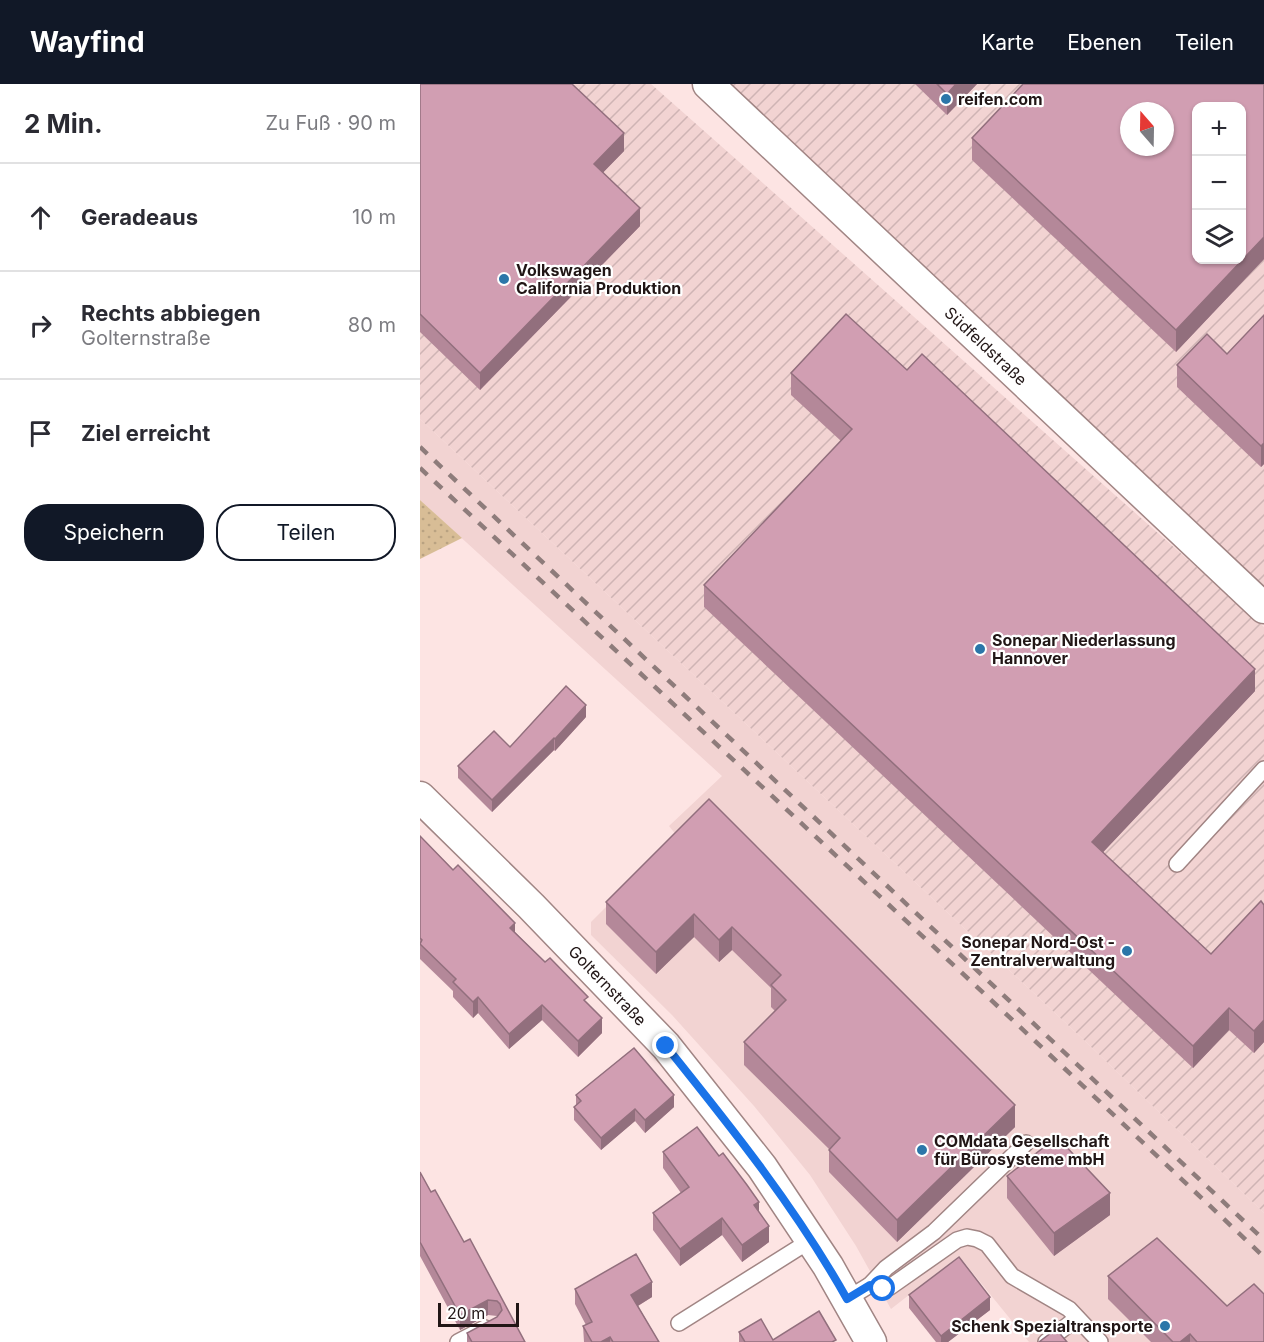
<!DOCTYPE html>
<html lang="de">
<meta charset="utf-8">
<style>
:root{--surface:#fff;--page:#f2f2f3;--text:#2b2b33;--muted:#7c7c81;--line:#e1e1e2;--accent:#111827}
body{margin:0;font-family:Inter,sans-serif;background:var(--page);color:var(--text)}
.controls{position:absolute;right:18px;top:18px;display:grid;overflow:hidden;border-radius:12px;box-shadow:0 2px 4px #0004}
.controls button{width:54px;height:54px;display:grid;place-items:center;padding:0;border:0;border-bottom:2px solid var(--line);background:var(--surface);color:var(--text);font:30px sans-serif}
.compass{position:absolute;left:700px;top:18px;width:54px;height:54px;border-radius:50%;background:var(--surface);box-shadow:0 2px 4px #0004;rotate:340deg}
.scale{position:absolute;left:18px;bottom:15px;width:81px;box-sizing:border-box;padding-left:6px;border:3px solid #211616;border-top:0;font-size:16px;line-height:21px;white-space:nowrap;color:#211616;-webkit-text-stroke:4px #fff;paint-order:stroke}
.stop{position:absolute;width:18px;height:18px;margin:-14px;border:4px solid #1a73e8;border-radius:50%;background:#fff}
.stop.end{background:#1a73e8;border-color:#fff;box-shadow:0 2px 6px #0008}
.list{margin:0;padding:0;list-style:none}
h2{display:flex;justify-content:space-between;align-items:center;height:78px;margin:0;padding:0 24px;font-size:26px}
h2 small{font-size:20px;font-weight:400;color:var(--muted)}
.list li{display:grid;grid-template-columns:39px 1fr auto;gap:18px;align-items:center;box-sizing:border-box;height:108px;padding:0 24px;border-top:2px solid var(--line)}
.list b{display:block;font-size:22px;white-space:nowrap}
.list p{margin:0;font-size:20px;white-space:nowrap;color:var(--muted)}
.list em{font-size:20px;font-style:normal;color:var(--muted)}
.actions{display:flex;gap:12px;padding:18px 24px}
.actions a{flex:1;padding:14px 0;border:2px solid var(--accent);border-radius:24px;text-align:center;font-size:21px;color:var(--accent)}
.actions .main{background:var(--accent);color:#fff}
.icon{flex:none;width:33px;height:33px;fill:none;stroke:currentColor;stroke-width:2;stroke-linecap:round;stroke-linejoin:round}
.map{position:relative;flex:none;width:844px;height:1258px;overflow:hidden}
header{display:flex;align-items:center;gap:36px;box-sizing:border-box;height:84px;padding:0 30px;background:var(--accent);color:#fff}
header strong{font-size:28px}
nav{display:flex;gap:33px;margin-inline-start:auto;font-size:21px}
main{display:flex}
aside{flex:1;background:var(--surface)}
.map>svg:first-child{display:block}
</style>
<header>
<strong>Wayfind</strong>
<nav><a>Karte</a><a>Ebenen</a><a>Teilen</a></nav>
</header>
<main>
<aside>
<h2>2 Min.<small>Zu Fuß · 90 m</small></h2>
<ul class="list">
<li><svg class="icon" aria-label="ahead" viewBox="0 0 24 24"><path d="M12 20V5M6 11l6-6 6 6"/></svg><div><b>Geradeaus</b></div><em>10 m</em></li>
<li><svg class="icon" aria-label="right" viewBox="0 0 24 24"><path d="M7 20v-9h11M14 6l5 5-5 5"/></svg><div><b>Rechts abbiegen</b><p>Golternstraße</p></div><em>80 m</em></li>
<li><svg class="icon" aria-label="arrive" viewBox="0 0 24 24"><path d="M6 21V4h12l-3 4 3 4H6"/></svg><div><b>Ziel erreicht</b></div></li>
</ul>
<div class="actions"><a class="main">Speichern</a><a>Teilen</a></div>
</aside>
<div class="map">
<svg width="844" height="1258" viewBox="0 0 844 1258">
<defs>
<pattern id="industrial-furrows" width="10" height="10" patternUnits="userSpaceOnUse" patternTransform="scale(1.5)"><rect width="10" height="10" fill="#f2d3d2"/><path d="M-1 1l2-2M0 10L10 0M9 11l2-2" fill="none" stroke="#cfb4b4"/></pattern>
<pattern id="garden-dots" width="8" height="8" patternUnits="userSpaceOnUse" patternTransform="scale(1.5)"><rect width="8" height="8" fill="#d8bd96"/><path d="M2 2h.1M6 6h.1" fill="none" stroke="#b9a281" stroke-width="1.8" stroke-linecap="round"/></pattern>
</defs>
<rect width="100%" height="100%" fill="#fde4e3"/>
<polygon fill="#f2d3d2" points="0,335 666,958 844,1129 844,1258 609,1258 539,1172 471,1225 436,1162 390,1091 334,1022 252,931 171,851 171,838 257,752 249,742 302,692 0,416"/>
<g fill="url(#industrial-furrows)" fill-rule="evenodd">
<polygon points="0,0 231,0 844,543 844,1129 666,958 0,335"/>
<path d="M288,0H844V524ZM776,22H822V176H776ZM709,27H745V63H709Z"/>
</g>
<polygon fill="url(#garden-dots)" points="0,416 42,454 0,475"/>
<g fill="none" stroke-linecap="round" stroke-linejoin="round">
<g stroke="#a18584" stroke-width="18">
<g id="service">
<polyline points="757,780 844,685"/>
<polyline points="450,1201 463,1205 470,1203 537,1156 547,1153 557,1155 567,1160 592,1192 649,1225 680,1258"/>
<polyline points="427,1215 450,1201 466,1184 514,1148 606,1059"/>
<polyline points="259,1239 391,1156"/>
<polyline points="38,1258 65,1244"/>
<polyline points="626,1258 657,1234"/>
</g>
</g>
<g stroke="#a18584" stroke-width="33">
<g id="minor">
<path id="s1" d="M288,0L844,524"/>
<path id="s2" d="M0,713L111,822L246,962L342,1083L408,1182L451,1258"/>
</g>
</g>
<use href="#service" stroke="#fff" stroke-width="15"/>
<use href="#minor" stroke="#fff" stroke-width="30"/>
<g stroke="#8e7c7b" stroke-width="4.5" stroke-dasharray="10 10" stroke-linecap="butt">
<polyline points="0,363 844,1156"/>
<polyline points="0,384 644,984 844,1173"/>
</g>
</g>
<g fill="#b48899">
<polygon points="0,0 204,67 183,88 220,142 60,306 0,248"/>
<polygon points="495,0 557,0 527,31"/>
<polygon points="844,0 844,175 756,268 552,76 552,54"/>
<polygon points="844,231 844,380 841,383 757,303 757,281 807,270"/>
<polygon points="371,289 835,607 683,768 791,870 844,821 844,958 834,969 809,946 773,984 284,523 284,501 421,357 371,311"/>
<polygon points="166,633 135,667 134,666 72,728 38,694 38,682"/>
<polygon points="289,715 595,1043 477,1158 409,1088 409,1065 324,981 324,958 355,927 351,923 351,904 312,866 299,878 274,853 236,890 186,840 186,818"/>
<polygon points="0,752 95,848 168,920 182,949 158,973 122,936 89,965 58,929 53,934 33,913 33,907 0,875"/>
<polygon points="156,1011 254,1023 225,1049 215,1037 181,1066 154,1036 154,1023 156,1021"/>
<polygon points="243,1068 339,1128 349,1158 322,1178 302,1151 260,1182 233,1146 233,1129 261,1109 243,1084"/>
<polygon points="0,1088 11,1108 44,1158 105,1258 47,1258 47,1249 77,1233 78,1232 77,1232 68,1231 40,1246 0,1172"/>
<polygon points="587,1092 690,1131 634,1172 587,1114"/>
<polygon points="688,1192 807,1222 844,1258 731,1258 688,1215"/>
<polygon points="155,1205 232,1213 218,1222 239,1258 164,1258 163,1242 166,1241 155,1220"/>
<polygon points="489,1211 570,1226 528,1258 516,1258 489,1224"/>
<polygon points="319,1248 353,1256 416,1258 319,1258"/>
</g>
<g fill="#926f7d">
<polygon points="536,0 557,0 527,31 527,10"/>
<polygon points="204,49 204,67 174,98 174,80"/>
<polygon points="220,124 220,142 60,306 60,289"/>
<polygon points="844,153 844,175 756,268 756,246"/>
<polygon points="844,359 844,380 841,383 841,362"/>
<polygon points="835,585 835,607 672,780 672,758"/>
<polygon points="166,621 166,633 135,667 135,655"/>
<polygon points="134,654 134,666 72,728 72,716"/>
<polygon points="274,830 274,853 236,890 236,868"/>
<polygon points="95,839 95,854 90,844"/>
<polygon points="312,843 312,866 299,878 299,856"/>
<polygon points="58,913 58,929 53,934 53,918"/>
<polygon points="122,921 122,936 89,965 89,950"/>
<polygon points="809,924 809,946 773,984 773,962"/>
<polygon points="182,934 182,949 158,973 158,957"/>
<polygon points="844,936 844,958 834,969 834,947"/>
<polygon points="254,1011 254,1023 225,1049 225,1036"/>
<polygon points="595,1021 595,1043 477,1158 477,1136"/>
<polygon points="215,1025 215,1037 181,1066 181,1054"/>
<polygon points="690,1109 690,1131 634,1172 634,1149"/>
<polygon points="339,1118 339,1135 334,1121"/>
<polygon points="302,1134 302,1151 260,1182 260,1165"/>
<polygon points="349,1142 349,1158 322,1178 322,1161"/>
<polygon points="232,1198 232,1213 211,1226 211,1211"/>
<polygon points="570,1213 570,1226 528,1258 521,1258 521,1252"/>
<polygon points="68,1216 68,1231 40,1246 40,1231"/>
<polygon points="770,1250 770,1258 760,1258"/>
<polygon points="190,1253 190,1258 181,1258"/>
</g>
<g fill="#d19eb2" stroke="#926f7d" stroke-width="1.5" fill-rule="evenodd">
<polygon points="0,0 152,0 204,49 174,80 220,124 60,289 0,230"/>
<polygon points="517,0 536,0 527,10"/>
<path d="M603,0H844V153L756,246L552,54ZM777,22H822V176H777ZM709,27H745V63H709Z"/>
<polygon points="426,230 487,286 502,270 835,585 672,758 791,870 841,817 844,821 844,936 834,947 809,924 773,962 284,501 432,345 371,289"/>
<polygon points="844,231 844,359 841,362 757,281 787,250 807,270"/>
<polygon points="146,602 166,621 135,655 134,654 72,716 38,682 74,647 90,663"/>
<polygon points="289,715 595,1021 477,1136 409,1066 420,1054 324,958 366,916 351,901 361,891 312,843 299,856 274,830 236,868 186,818"/>
<polygon points="0,752 33,786 38,781 95,839 90,844 125,878 130,874 168,913 164,916 182,934 158,957 122,921 89,950 58,913 53,918 33,898 36,895 0,860 2,856 0,854"/>
<polygon points="214,964 254,1011 225,1036 215,1025 181,1054 154,1023 161,1017 156,1011"/>
<polygon points="277,1043 299,1072 303,1069 327,1101 339,1118 334,1121 349,1142 322,1161 302,1134 260,1165 233,1129 269,1103 243,1068"/>
<polygon points="637,1053 690,1109 634,1149 587,1092"/>
<polygon points="0,1088 11,1108 15,1106 44,1158 50,1155 105,1258 52,1258 47,1249 77,1233 82,1226 80,1220 77,1217 68,1216 40,1231 0,1158"/>
<polygon points="737,1154 807,1222 834,1200 844,1210 844,1258 777,1258 770,1250 760,1258 753,1258 688,1192"/>
<polygon points="216,1170 232,1198 211,1211 239,1258 193,1258 190,1253 181,1258 172,1258 163,1242 172,1238 155,1205"/>
<polygon points="539,1173 570,1213 521,1252 489,1211"/>
<polygon points="399,1227 416,1256 412,1258 325,1258 319,1248 341,1235 353,1256"/>
<polygon points="636,1245 647,1258 619,1258"/>
</g>
<g fill="none" stroke-linecap="round" stroke-linejoin="round">
<path stroke="#1a73e8" stroke-width="8" d="M246,962C311,1043 376,1124 427,1215L450,1201L463,1205"/>
</g>
<g fill="#2b76a9" stroke="#fff" stroke-width="2">
<circle cx="526" cy="15" r="6"/>
<circle cx="84" cy="195" r="6"/>
<circle cx="560" cy="565" r="6"/>
<circle cx="707" cy="867" r="6"/>
<circle cx="502" cy="1066" r="6"/>
<circle cx="745" cy="1242" r="6"/>
</g>
<g text-anchor="middle" dominant-baseline="central" stroke-width="4.5" stroke-linejoin="round" paint-order="stroke">
<g font-size="16" font-weight="bold" fill="#211616" stroke="#fff" text-anchor="start">
<text x="538" y="15">reifen.com</text>
<text x="96" y="186">Volkswagen<tspan x="96" dy="18">California Produktion</tspan></text>
<text x="572" y="556">Sonepar Niederlassung<tspan x="572" dy="18">Hannover</tspan></text>
<text x="695" y="858" text-anchor="end">Sonepar Nord-Ost -<tspan x="695" dy="18">Zentralverwaltung</tspan></text>
<text x="514" y="1057">COMdata Gesellschaft<tspan x="514" dy="18">für Bürosysteme mbH</tspan></text>
<text x="733" y="1242" text-anchor="end">Schenk Spezialtransporte</text>
</g>
<g font-size="16" fill="#211616" stroke="#fff">
<text stroke="none"><textPath href="#s1" startOffset="382">Südfeldstraße</textPath></text>
<text stroke="none"><textPath href="#s2" startOffset="266">Golternstraße</textPath></text>
</g>
</g>
</svg>
<div class="controls">
<button>+</button>
<button>−</button>
<button><svg class="icon" aria-label="layers" viewBox="0 0 24 24"><path d="M12 4l9 5-9 5-9-5zM3 14l9 5 9-5"/></svg></button>
</div>
<svg class="compass" viewBox="-18 -18 36 36"><path d="M0-13l5 13h-10z" fill="#e53935"/><path d="M0 13l5-13h-10z" fill="#7c7c81"/></svg>
<div class="scale">20 m</div>
<div class="stop" style="left:463px;top:1205px"></div>
<div class="stop end" style="left:246px;top:962px"></div>
</div>
</main>
